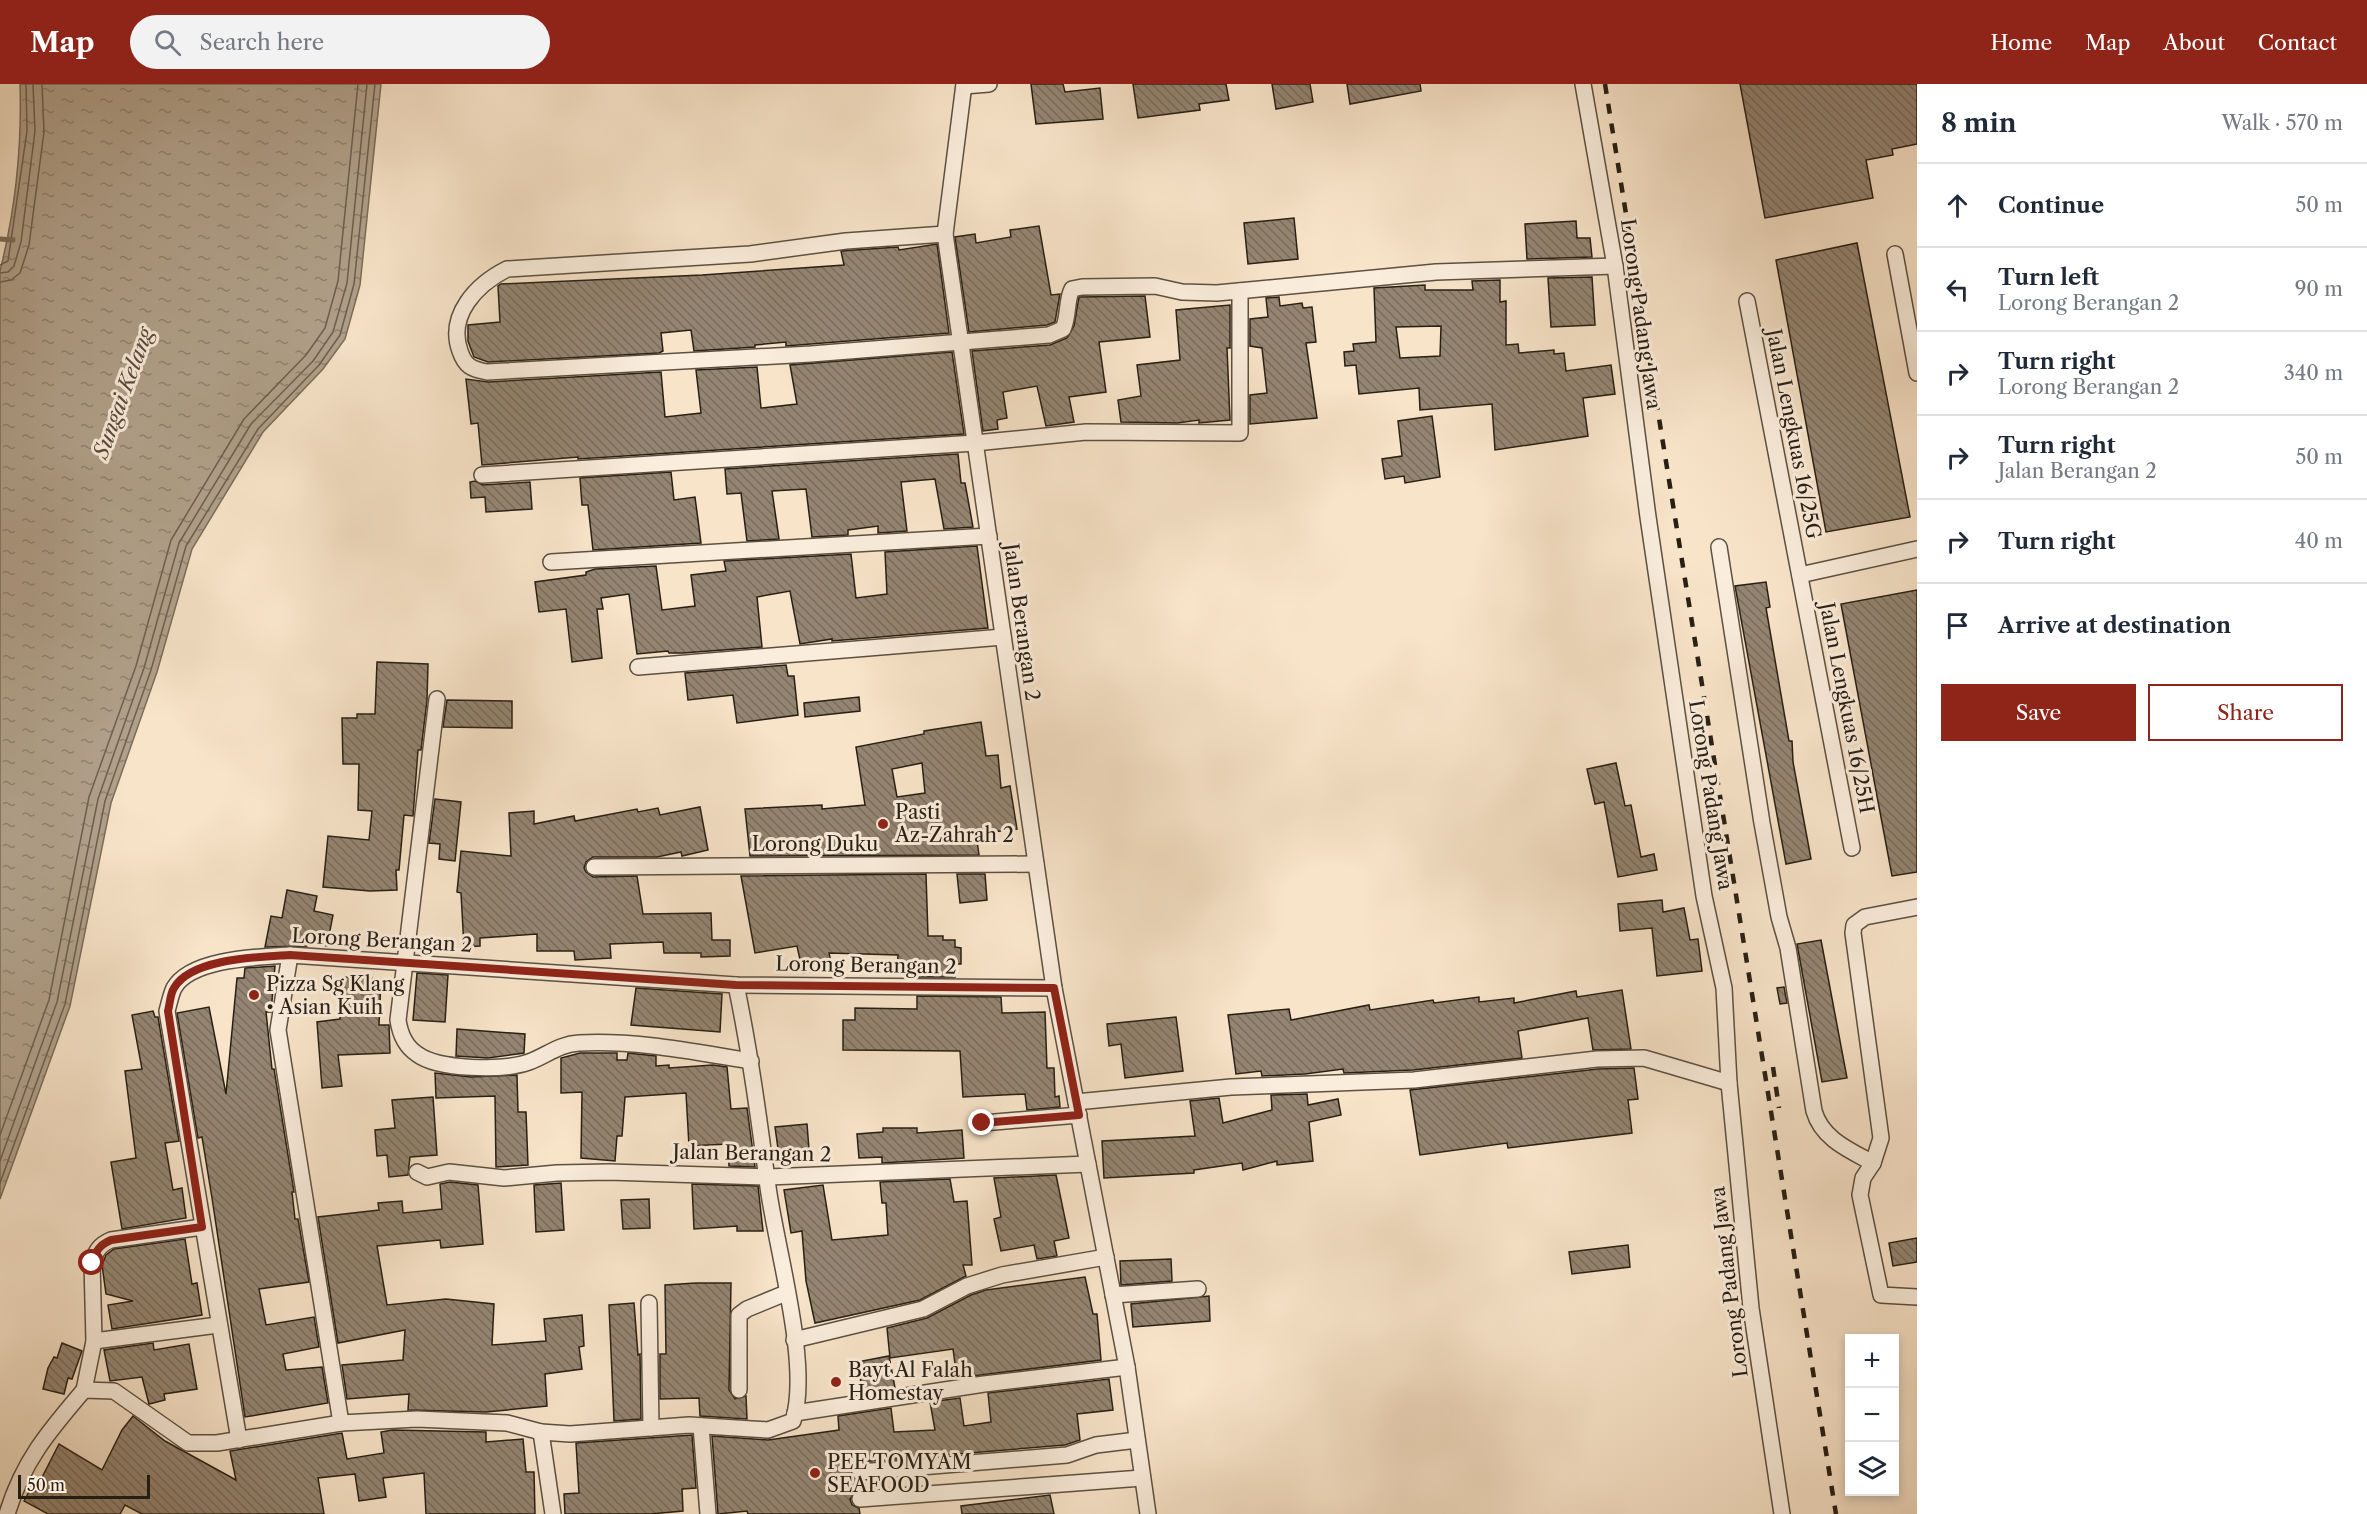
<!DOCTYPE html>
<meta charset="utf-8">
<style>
:root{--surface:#fff;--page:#f2f2f3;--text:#1f2937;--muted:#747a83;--line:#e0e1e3;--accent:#8f2418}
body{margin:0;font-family:"Libre Caslon Text",serif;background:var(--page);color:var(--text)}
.controls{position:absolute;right:18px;bottom:18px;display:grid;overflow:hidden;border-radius:0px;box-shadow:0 3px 9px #0003}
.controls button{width:54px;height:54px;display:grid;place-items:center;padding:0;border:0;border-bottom:2px solid var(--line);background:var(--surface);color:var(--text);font:30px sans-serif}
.scale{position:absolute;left:18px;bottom:15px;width:132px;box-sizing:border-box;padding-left:6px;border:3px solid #281f14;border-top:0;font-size:16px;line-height:21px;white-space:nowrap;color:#281f14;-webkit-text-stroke:4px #faeddc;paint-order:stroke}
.stop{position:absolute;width:18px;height:18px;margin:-14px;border:4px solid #8f2418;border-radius:50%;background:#fff}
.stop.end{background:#8f2418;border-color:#fff;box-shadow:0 2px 6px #0008}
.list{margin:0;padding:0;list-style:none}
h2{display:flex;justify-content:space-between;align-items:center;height:78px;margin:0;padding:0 24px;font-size:26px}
h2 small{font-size:20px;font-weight:400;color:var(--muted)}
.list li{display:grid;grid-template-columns:39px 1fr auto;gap:18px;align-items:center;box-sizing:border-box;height:84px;padding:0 24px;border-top:2px solid var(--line)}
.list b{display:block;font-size:22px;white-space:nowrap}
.list p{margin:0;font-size:20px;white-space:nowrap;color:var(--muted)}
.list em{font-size:20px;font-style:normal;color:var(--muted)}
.actions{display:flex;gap:12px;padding:18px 24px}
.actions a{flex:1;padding:14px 0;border:2px solid var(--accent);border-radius:0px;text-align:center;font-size:21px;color:var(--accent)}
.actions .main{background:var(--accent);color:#fff}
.icon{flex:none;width:33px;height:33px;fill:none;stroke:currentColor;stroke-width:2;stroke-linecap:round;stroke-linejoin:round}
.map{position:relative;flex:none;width:1917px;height:1430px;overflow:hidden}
header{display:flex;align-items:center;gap:36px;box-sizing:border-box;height:84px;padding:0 30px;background:var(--accent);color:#fff}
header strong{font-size:28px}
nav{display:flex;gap:33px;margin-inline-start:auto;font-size:21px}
.search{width:420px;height:54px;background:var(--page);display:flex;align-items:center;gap:15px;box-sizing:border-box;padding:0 21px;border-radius:33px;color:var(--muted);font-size:22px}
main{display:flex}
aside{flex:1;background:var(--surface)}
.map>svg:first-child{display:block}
</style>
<header>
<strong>Map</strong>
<div class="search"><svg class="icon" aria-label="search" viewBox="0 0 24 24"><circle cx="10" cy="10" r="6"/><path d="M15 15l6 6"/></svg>Search here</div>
<nav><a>Home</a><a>Map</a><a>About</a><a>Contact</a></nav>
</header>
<main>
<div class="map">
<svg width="1917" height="1430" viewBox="0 0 1917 1430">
<defs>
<pattern id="water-ripples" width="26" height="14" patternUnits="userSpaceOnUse" patternTransform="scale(1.5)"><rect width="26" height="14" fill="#b1a18b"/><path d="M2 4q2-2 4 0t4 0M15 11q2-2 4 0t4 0" fill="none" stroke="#908370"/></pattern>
<pattern id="building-back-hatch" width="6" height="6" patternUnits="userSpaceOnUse" patternTransform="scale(1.5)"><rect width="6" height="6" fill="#948572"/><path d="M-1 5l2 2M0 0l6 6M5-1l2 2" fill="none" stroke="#796c5c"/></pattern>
</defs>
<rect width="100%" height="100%" fill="#f8e4c9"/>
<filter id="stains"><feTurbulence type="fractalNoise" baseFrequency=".00333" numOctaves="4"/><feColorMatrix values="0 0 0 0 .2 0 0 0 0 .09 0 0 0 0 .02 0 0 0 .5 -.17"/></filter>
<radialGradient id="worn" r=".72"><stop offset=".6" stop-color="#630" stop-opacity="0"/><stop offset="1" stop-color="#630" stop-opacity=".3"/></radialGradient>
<path fill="url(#water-ripples)" stroke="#7a6d5b" stroke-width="1.5" d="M20,0H381L360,201L345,255L323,285L263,348L192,465L157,588L111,719L70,922L0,1115V187C15,127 22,62 20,0Z"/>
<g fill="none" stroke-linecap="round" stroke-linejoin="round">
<g stroke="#6c6050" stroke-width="1.5">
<polyline points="0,181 8,177 27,47 26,0"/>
<polyline points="0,189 8,188 14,182 21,158 35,47 33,0"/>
<polyline points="0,198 11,196 20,189 29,161 44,48 42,0"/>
<polyline points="0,1051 49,916 89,713 136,582 171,456 244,335 306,271 325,244 338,197 358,0"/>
<polyline points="0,1077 57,918 98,715 144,584 179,459 251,340 313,277 333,248 347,199 367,0"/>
<polyline points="0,1099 65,920 105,717 151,586 186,462 258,345 319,281 340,251 354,200 375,0"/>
</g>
<polyline stroke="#7a6d5b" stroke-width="5" points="0,155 13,156"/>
</g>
<g fill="url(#building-back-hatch)" stroke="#281f14" stroke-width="1.5" fill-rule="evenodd">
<polygon points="1031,0 1063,0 1065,8 1100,4 1103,35 1036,40"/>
<polygon points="1133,0 1226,0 1229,16 1199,20 1200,26 1138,34"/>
<polygon points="1272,0 1310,0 1313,18 1276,25"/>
<polygon points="1347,0 1420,0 1421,7 1350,20"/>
<polygon points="1740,0 1917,0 1917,60 1892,65 1893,71 1866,76 1873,114 1765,134"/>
<polygon points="1294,134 1298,175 1248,180 1244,139"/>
<polygon points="1576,137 1577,154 1590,154 1592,173 1527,175 1525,140"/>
<polygon points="1039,142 1051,211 1060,210 1055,238 1047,241 969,248 955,153 975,150 976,159 1011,153 1010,146"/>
<polygon points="1857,159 1910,433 1826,448 1776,176"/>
<polygon points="937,160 949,249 786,262 786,258 755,261 755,263 694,267 691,246 661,249 663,267 659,269 488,278 474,273 468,257 468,241 500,238 498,202 501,200 702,191 844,181 841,167 898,163 899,166"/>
<polygon points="1592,193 1595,241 1551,243 1548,194"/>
<path d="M1500,196V218L1506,217V261L1518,260L1519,269L1554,266V270L1564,269L1566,287L1611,281L1615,310L1583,314L1588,352L1495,366L1492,320L1420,326L1419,304L1359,310L1356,281L1345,282L1344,268L1354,267L1353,260L1376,258L1374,204L1425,201V206H1473L1472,197ZM1441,242L1440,272L1400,274L1396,243Z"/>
<polygon points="1145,212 1150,253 1099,258 1106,308 1069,313 1074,338 1046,342 1037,302 1003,308 1007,334 997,336 998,345 983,347 972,267 1050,261 1067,254 1074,242 1079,213"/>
<polygon points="1279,213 1280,222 1302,219 1303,224 1312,223 1316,258 1306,259 1317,334 1250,340 1250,311 1267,309 1262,264 1250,262 1250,235 1268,233 1266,214"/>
<polygon points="1230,221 1230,264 1227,264 1230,336 1199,339 1199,336 1177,339 1121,338 1118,316 1141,312 1137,281 1180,276 1176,226"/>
<polygon points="952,268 964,350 578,375 578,373 482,381 478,339 471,340 466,295 488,298 661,288 665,333 701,329 696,286 757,283 761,324 797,320 790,281"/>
<polygon points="1432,332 1440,393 1405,399 1404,392 1385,395 1382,375 1402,372 1398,337"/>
<polygon points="958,370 961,399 965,399 973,443 944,445 935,395 901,398 907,447 878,449 878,442 848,446 848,451 812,453 806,405 772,407 779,455 747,457 741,409 727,410 725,385"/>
<polygon points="671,388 674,416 695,413 701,459 593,466 588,421 582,421 580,394"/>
<polygon points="475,397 483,401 530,398 532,425 486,428 485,413 471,414 470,398"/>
<polygon points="977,462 988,544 832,557 832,555 800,560 790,507 757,513 762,563 683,569 669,569 668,567 637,570 629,510 601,514 603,525 597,525 602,574 572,578 566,525 539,528 535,498 586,491 586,488 595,485 656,482 662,526 695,522 691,491 726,487 724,477 851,470 856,514 887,510 885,468"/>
<polygon points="1766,498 1770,523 1766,524 1789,657 1792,657 1793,678 1811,775 1786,780 1735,502"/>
<polygon points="1917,506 1917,788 1892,792 1841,520"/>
<polygon points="377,578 428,580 427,616 421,666 418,666 413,732 404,731 399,786 396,786 397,806 370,807 323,803 328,752 369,756 372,727 358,726 359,680 343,680 342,634 357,634 357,630 375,630"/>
<polygon points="786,581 788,592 794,592 798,631 737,639 733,611 688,616 685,589"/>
<polygon points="859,613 860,627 805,633 804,619"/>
<polygon points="447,616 512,617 512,644 443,643"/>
<path d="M981,638L986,672L998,671L1001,704L1010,702L1017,745L976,750L979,771L750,772L745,725L822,721V725L865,721L856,663L924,650V647ZM922,679L925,709L897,713L892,685Z"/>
<polygon points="1616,679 1625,722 1631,721 1641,773 1654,770 1657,786 1618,793 1604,718 1595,720 1587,685"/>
<polygon points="435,715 461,718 455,777 439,775 440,760 429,759"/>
<polygon points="700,723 708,766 682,772 681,768 657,773 593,773 586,778 584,784 586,788 593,793 637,792 643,830 711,829 712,856 730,856 730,872 701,873 701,869 664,869 663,858 610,860 611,874 575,876 574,867 537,867 537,850 480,854 480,862 464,863 461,809 457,808 461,767 511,772 509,729 534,727 534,740 574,732 575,737 637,725 638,728 658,724 660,731"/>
<polygon points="926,790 928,852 943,852 943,856 955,856 955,863 961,864 961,880 955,880 955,893 917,893 913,892 913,887 897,887 898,871 829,869 832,883 803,889 797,862 755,869 741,792"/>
<polygon points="957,790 985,790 987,816 960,819"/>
<polygon points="287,806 317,812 314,827 333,831 327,862 308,859 307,862 265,863 271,832 282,834"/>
<polygon points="1662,816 1663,828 1684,824 1690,856 1698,855 1702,887 1657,892 1652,844 1620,847 1618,820"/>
<polygon points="1821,856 1847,994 1822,998 1797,860"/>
<polygon points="275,882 271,928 266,928 272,985 274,985 294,1108 292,1108 295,1135 298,1135 309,1198 259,1205 266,1241 314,1233 319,1263 283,1270 286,1286 322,1283 328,1319 245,1333 212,1114 202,1053 198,1054 177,929 209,923 226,1010 237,894 244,894 245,884"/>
<polygon points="417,889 448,891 445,938 413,936"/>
<polygon points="342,893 381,895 379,941 389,941 390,969 338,971 342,1002 322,1004 317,938 340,935"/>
<polygon points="1784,903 1787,919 1780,920 1777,904"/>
<polygon points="636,904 722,910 720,948 631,941"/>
<polygon points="1622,906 1631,965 1593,966 1588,934 1518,947 1522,974 1413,986 1344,989 1343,985 1305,990 1262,992 1261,987 1236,990 1228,931 1289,925 1291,936 1369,921 1370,926 1433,916 1434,919 1479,913 1479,918 1514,914 1514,919 1576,907 1577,913"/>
<polygon points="917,912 1001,913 1002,929 1045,928 1047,984 1054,984 1055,1013 1059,1012 1060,1023 1027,1026 1025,1010 963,1013 960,967 843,966 843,936 855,936 855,924 917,925"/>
<polygon points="153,927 155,933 158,933 179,1057 165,1059 173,1106 182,1104 186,1134 122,1145 111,1078 136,1074 125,987 142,985 132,931"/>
<polygon points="1176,933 1183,987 1125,994 1121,960 1109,962 1107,940"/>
<polygon points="457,945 525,950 524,969 488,974 456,972"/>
<polygon points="580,969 617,969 617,976 627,976 628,969 656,972 656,982 669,981 669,984 713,981 727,983 731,1025 747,1024 755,1083 729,1082 728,1060 689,1062 686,1009 625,1013 622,1052 617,1052 615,1077 581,1074 582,1008 561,1009 561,974"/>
<polygon points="1634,984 1638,1015 1628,1016 1632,1049 1508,1064 1507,1059 1420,1071 1410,1006 1598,985"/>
<polygon points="435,989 471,993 517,991 518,1028 526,1028 528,1081 496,1083 495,1012 436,1014"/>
<polygon points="1307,1010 1308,1021 1338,1015 1341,1031 1309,1038 1313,1077 1277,1081 1277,1077 1243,1086 1242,1079 1194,1086 1194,1089 1104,1094 1102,1057 1195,1052 1190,1017 1219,1014 1223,1039 1272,1026 1271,1011"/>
<polygon points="433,1013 437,1071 410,1073 408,1091 389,1093 387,1071 377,1072 375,1046 395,1044 392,1016"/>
<polygon points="807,1040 810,1078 780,1079 775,1043"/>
<polygon points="883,1044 917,1044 917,1049 962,1046 964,1074 882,1079 882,1073 859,1074 857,1050 883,1048"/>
<polygon points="1056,1091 1069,1154 1054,1157 1057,1172 1037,1175 1034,1161 1001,1167 994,1135 1001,1133 994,1094"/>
<polygon points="950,1095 954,1118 967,1117 972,1181 963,1181 966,1192 920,1216 815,1239 806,1197 802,1147 791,1149 784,1106 823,1101 832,1156 888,1151 886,1119 882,1119 880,1098"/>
<polygon points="450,1098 478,1101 483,1160 441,1164 440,1156 377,1162 387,1221 446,1215 494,1220 492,1261 546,1257 544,1235 582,1231 584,1262 579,1263 582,1285 545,1290 547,1322 486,1328 408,1326 409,1310 347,1315 342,1281 403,1276 405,1246 338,1259 318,1133 379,1126 378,1119 402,1117 403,1129 442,1125 440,1100"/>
<polygon points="561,1099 564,1146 536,1148 534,1101"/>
<polygon points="692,1100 758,1102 763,1147 737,1147 737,1142 694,1145"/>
<polygon points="649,1115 650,1144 623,1145 621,1116"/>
<polygon points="1917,1154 1917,1178 1893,1182 1889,1159"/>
<polygon points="185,1155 192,1200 197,1199 202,1231 112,1245 108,1221 133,1217 106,1210 102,1181 106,1171 114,1165"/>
<polygon points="1628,1161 1630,1183 1572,1190 1569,1168"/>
<polygon points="1171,1175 1172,1197 1121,1201 1120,1177"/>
<polygon points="1085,1193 1093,1230 1097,1230 1101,1276 957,1294 953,1265 890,1274 887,1244 927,1234 971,1211 986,1206"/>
<polygon points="696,1199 731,1199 729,1306 735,1315 746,1312 747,1335 700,1332 699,1314 660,1315 660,1270 666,1270 665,1201"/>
<polygon points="1209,1212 1210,1237 1133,1243 1131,1220"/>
<polygon points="634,1219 638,1271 640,1270 641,1335 614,1337 609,1221"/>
<polygon points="62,1259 82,1267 72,1295 68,1294 64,1310 43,1305 48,1284 54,1273 57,1274"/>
<polygon points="153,1259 154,1266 189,1260 197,1305 164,1310 165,1316 149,1320 142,1293 110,1297 104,1266"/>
<polygon points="889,1272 895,1304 863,1309 857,1278"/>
<polygon points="1109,1295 1113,1326 1077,1330 1080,1356 1065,1361 859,1378 851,1384 857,1406 850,1415 852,1421 859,1424 860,1430 748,1430 747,1427 718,1430 712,1352 768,1356 839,1346 838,1332 891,1324 894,1348 935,1346 930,1318 960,1314 964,1342 991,1338 988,1309"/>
<polygon points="133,1332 165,1357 236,1396 230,1367 342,1349 347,1375 384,1369 381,1348 392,1346 486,1348 486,1358 523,1355 526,1388 534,1388 535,1430 426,1430 424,1389 383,1394 386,1413 359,1417 355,1390 318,1394 324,1430 142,1430 125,1421 120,1430 48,1430 24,1417 31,1404 35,1407 59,1360 102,1386 122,1346"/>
<polygon points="692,1351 696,1404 682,1405 683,1427 650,1430 565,1430 564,1410 579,1409 576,1359"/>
<polygon points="1050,1411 1054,1430 962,1430 961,1422"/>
</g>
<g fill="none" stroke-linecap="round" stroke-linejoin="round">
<g stroke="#5c5041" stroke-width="18">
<g id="street">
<polyline points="964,0 945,150 1054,904 1127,1283 1148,1430"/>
<polyline points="1583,0 1615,182 1648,433 1704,812 1724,904 1729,999 1751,1224 1782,1430"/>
<polyline points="964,2 989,0"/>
<path d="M945,150L846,157L750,170L507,185C477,200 447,231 460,267C465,282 471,285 487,288L811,270L1049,251L1063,245C1069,232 1066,217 1072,205L1082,203L1155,202L1182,208L1217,209L1436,188L1615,182"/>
<polyline points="1895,170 1917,289"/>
<polyline points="1747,217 1852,764"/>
<polyline points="482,391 975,359 1086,348 1240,349 1240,207"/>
<path d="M1719,463L1762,739L1779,833L1788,864L1814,1027C1822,1055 1849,1066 1873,1079"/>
<polyline points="551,478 989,452"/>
<polyline points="1800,491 1917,465"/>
<polyline points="638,583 1003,553"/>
<path d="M437,615L398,936C400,950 405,962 417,970C438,986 504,987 529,978C546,972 559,960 579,959C637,956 694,968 751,977"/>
<polyline points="594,783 1036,780"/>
<polyline points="1917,823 1865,833 1854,841 1853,849 1881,1054 1873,1079 1863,1094 1860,1111 1881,1211 1917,1213"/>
<polyline points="290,871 278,946 341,1339"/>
<polyline points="1076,1018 1231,1003 1414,996 1597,975 1644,974 1729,999"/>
<polyline points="983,1039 1079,1031"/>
<polyline points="417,1088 427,1093 449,1088 504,1094 557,1089 609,1088 768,1093 1088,1080"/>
<polyline points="1113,1211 1198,1205"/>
<polyline points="649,1219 651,1344"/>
<polyline points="794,1256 923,1225 967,1202 1002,1191 1106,1173"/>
<polyline points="94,1257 218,1241"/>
<path d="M84,1306L94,1257L92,1179C96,1167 99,1161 111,1156L202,1143"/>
<polyline points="739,1306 739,1231 747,1225 786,1209"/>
<polyline points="795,1329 984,1300 1127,1283"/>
<polyline points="701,1342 708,1430"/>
<polyline points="541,1348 553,1430"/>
<path d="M239,1356L167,927C169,920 171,910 174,904C191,874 260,873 290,871L736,901L1054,904"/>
<polyline points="860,1388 1067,1371 1096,1361 1137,1356"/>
<polyline points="860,1415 1142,1394"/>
<path d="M7,1430C23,1377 49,1347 84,1306L114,1307L188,1359H217L341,1339L417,1335L507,1339L541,1348L570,1350L689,1341L768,1346L793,1337C811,1282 776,1163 768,1103C759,1035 750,968 736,901"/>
</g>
</g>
<use href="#street" stroke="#faeddc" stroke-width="15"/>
<g stroke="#281f14" stroke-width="4.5" stroke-dasharray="10 10" stroke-linecap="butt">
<polyline points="1605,0 1836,1430"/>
<polyline points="1773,983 1779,1024"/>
</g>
</g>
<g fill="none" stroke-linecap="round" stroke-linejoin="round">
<path stroke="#8f2418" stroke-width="8" d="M92,1179C96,1167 99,1161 111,1156L202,1143L168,927C170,920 170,910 174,904C191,874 260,873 290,871L736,901L1054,904L1079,1031L982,1039"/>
</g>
<g fill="#8f2418" stroke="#faeddc" stroke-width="2">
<circle cx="883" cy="740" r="6"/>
<circle cx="254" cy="911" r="6"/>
<circle cx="836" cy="1298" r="6"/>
<circle cx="815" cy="1389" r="6"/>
</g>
<g text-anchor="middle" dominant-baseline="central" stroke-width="6" stroke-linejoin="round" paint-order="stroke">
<g font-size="20" fill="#281f14" stroke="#faeddc">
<text transform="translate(1641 230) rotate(82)">Lorong Padang Jawa</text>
<text transform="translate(1794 350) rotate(79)">Jalan Lengkuas 16/25G</text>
<text transform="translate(1022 538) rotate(82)">Jalan Berangan 2</text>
<text transform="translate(1847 624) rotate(79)">Jalan Lengkuas 16/25H</text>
<text transform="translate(1711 711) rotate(81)">Lorong Padang Jawa</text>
<text x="815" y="760">Lorong Duku</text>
<text transform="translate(382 856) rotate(3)">Lorong Berangan 2</text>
<text transform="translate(866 881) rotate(1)">Lorong Berangan 2</text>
<text transform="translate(752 1069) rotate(1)">Jalan Berangan 2</text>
<text transform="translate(1729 1198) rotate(-97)">Lorong Padang Jawa</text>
</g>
<g font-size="20" fill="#281f14" stroke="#faeddc" text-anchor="start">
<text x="895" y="728">Pasti<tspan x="895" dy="23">Az-Zahrah 2</tspan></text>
<text x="266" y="900">Pizza Sg Klang<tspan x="266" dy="23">• Asian Kuih</tspan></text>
<text x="848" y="1286">Bayt Al Falah<tspan x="848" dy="23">Homestay</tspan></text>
<text x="827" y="1378">PEE TOMYAM<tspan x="827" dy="23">SEAFOOD</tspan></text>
</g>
<g font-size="21" font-style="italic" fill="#584c3e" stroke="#faeddc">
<text transform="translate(123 309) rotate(-70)">Sungai Kelang</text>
</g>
</g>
<rect width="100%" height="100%" filter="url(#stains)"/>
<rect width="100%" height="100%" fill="url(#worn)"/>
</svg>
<div class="controls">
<button>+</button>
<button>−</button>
<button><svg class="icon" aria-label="layers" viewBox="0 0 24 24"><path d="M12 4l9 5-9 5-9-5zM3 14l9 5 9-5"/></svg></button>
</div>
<div class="scale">50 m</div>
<div class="stop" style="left:92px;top:1179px"></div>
<div class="stop end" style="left:982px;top:1039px"></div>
</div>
<aside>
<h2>8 min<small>Walk · 570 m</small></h2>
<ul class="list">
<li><svg class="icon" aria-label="ahead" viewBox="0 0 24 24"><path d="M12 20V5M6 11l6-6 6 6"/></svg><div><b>Continue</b></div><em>50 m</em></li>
<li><svg class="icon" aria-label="left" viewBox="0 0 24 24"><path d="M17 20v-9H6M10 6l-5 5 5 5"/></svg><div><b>Turn left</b><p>Lorong Berangan 2</p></div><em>90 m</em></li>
<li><svg class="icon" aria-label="right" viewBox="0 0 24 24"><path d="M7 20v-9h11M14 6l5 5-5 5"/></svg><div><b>Turn right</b><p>Lorong Berangan 2</p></div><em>340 m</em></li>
<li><svg class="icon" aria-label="right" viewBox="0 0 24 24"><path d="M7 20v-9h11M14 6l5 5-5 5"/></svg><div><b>Turn right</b><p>Jalan Berangan 2</p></div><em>50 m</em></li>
<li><svg class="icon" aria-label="right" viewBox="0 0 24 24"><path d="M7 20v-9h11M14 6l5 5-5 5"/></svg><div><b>Turn right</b></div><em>40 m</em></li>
<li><svg class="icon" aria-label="arrive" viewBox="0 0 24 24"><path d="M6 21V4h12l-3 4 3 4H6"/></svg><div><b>Arrive at destination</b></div></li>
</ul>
<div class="actions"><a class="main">Save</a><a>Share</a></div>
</aside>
</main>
